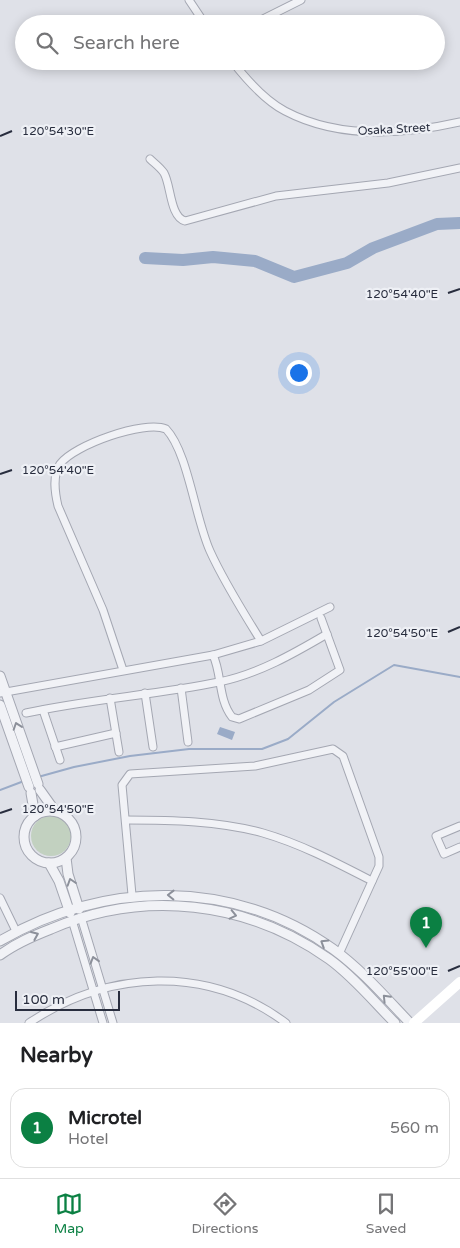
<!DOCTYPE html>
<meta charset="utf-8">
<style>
:root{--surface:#fff;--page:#f6f6f6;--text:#202124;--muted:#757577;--line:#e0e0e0;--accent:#0b8043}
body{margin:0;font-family:"Varela Round",sans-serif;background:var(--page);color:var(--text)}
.scale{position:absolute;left:15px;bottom:12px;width:105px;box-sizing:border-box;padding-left:5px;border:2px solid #282d3e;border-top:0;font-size:14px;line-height:18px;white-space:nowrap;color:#282d3e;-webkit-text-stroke:4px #eef0f5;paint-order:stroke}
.you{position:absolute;left:298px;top:372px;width:18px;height:18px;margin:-12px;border:4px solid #fff;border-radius:50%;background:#1a73e8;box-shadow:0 0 0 8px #1a73e833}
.badge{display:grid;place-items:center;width:32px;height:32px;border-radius:50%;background:var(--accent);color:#fff;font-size:16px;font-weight:700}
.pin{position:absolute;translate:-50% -41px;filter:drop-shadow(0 1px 2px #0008)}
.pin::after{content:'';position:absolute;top:26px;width:18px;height:15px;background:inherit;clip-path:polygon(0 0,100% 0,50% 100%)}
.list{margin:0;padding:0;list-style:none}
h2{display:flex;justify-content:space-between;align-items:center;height:65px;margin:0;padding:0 20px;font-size:21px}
h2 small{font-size:16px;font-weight:400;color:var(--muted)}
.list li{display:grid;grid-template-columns:32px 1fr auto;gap:15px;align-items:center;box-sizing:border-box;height:80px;margin:0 10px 10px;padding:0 10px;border:1px solid var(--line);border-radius:15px}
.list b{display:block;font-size:19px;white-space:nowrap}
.list p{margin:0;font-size:16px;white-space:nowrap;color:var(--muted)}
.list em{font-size:16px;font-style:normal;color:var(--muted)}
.icon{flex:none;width:28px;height:28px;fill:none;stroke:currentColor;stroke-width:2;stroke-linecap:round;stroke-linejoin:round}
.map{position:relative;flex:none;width:460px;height:1023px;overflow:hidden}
.search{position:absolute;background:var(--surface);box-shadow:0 2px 12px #0003;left:15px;right:15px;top:15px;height:55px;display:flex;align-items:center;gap:12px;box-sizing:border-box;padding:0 18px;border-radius:28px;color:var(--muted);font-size:19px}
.sheet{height:155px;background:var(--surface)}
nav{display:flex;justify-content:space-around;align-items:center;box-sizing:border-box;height:70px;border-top:1px solid var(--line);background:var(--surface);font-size:14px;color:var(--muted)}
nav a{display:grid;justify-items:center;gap:2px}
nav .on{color:var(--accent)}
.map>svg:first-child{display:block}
</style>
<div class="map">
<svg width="460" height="1023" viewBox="0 0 460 1023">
<rect width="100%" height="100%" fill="#dfe1e8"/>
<circle fill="#c2d1c0" cx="51" cy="836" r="20"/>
<polygon fill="#9aabc7" points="220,727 235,732 232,740 217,734"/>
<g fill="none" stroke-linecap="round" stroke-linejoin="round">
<g stroke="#9aabc7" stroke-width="2">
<polyline points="38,777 74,767 130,756 189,749 262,749 288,739 334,702 394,665 460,677"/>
<polyline points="0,790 24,781"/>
</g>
<polyline stroke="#9aabc7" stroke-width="12" points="145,258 183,260 213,257 255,261 294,277 347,263 373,248 437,224 460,223"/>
<g stroke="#a4a7b2" stroke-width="9">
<g id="minor">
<polyline points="189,0 205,24"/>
<polyline points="253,24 301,0"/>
<path d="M232,61C246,79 264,100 285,111C338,139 403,135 460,122"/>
<path d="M150,159C154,163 160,167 164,173C171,185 170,217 185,221L276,196L388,183L460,168"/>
<path d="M213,655C222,674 218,699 232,717L239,719L309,690L340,670L321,618"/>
<path d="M123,670L103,610L58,506C55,493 52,476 60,464C74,445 144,420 166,429C188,452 195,518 210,551C224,582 243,612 261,641"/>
<polyline points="181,688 188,742"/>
<polyline points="0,693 213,655 261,641 330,607"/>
<polyline points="145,693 153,747"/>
<polyline points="110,698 119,752"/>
<polyline points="43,710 60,760"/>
<path d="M26,713C90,699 155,695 219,682C258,674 293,654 327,634"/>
<polyline points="55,747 116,733"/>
<path d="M126,820C172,820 219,821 263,833C301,844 337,863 372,881"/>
<polyline points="460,826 436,836 444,854 460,847"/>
<polyline points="132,895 122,785 130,774 255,766 333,749 343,756 379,857 379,866 339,954"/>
<polyline points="0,898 16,931"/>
<polyline points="81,917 113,1023"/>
<polyline points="72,920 103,1023"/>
<path d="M29,1023C108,970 207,964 286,1023"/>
</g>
</g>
<g stroke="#a4a7b2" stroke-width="11">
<g id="tertiary">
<polyline points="0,676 38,784"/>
<polyline points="0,705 29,787"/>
<polyline points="40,790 55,811"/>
<polyline points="31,793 35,816"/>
<circle cx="50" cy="837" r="26"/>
<polyline points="66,858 68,874 79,909"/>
<polyline points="49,863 59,881 70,913"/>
<path d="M0,941C103,880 234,878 333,949C362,970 386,998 410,1023"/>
<path d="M0,955C16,943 33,936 51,929C144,889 247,901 329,959C354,977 374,1002 395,1023"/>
</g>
</g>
<use href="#minor" stroke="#f1f2f6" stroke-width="7"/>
<use href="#tertiary" stroke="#f1f2f6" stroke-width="9"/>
<polyline stroke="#fff" stroke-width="10" points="414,1023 460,982"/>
</g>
<defs><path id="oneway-chevron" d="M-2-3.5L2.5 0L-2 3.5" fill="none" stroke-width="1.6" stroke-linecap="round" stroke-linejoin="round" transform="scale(1.25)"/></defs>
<g stroke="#8c909a">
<use href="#oneway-chevron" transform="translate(17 726) rotate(-109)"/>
<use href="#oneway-chevron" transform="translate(71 882) rotate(-108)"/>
<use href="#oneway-chevron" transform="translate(171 895) rotate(-179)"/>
<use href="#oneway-chevron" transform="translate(233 915) rotate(13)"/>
<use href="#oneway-chevron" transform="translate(35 935) rotate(-23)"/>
<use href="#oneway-chevron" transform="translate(324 943) rotate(-148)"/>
<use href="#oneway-chevron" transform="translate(94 960) rotate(-107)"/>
<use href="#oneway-chevron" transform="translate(386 998) rotate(-134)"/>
</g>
<path fill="none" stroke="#282d3e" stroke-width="2" d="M0,136L12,131M448,293L460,289M0,474L12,470M448,632L460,627M0,813L12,809M448,971L460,966"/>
<g text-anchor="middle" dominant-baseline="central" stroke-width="4.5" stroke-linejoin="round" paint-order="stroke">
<g font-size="12" fill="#282d3e" stroke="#eef0f5">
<text transform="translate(394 129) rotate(-3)">Osaka Street</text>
</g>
</g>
<g font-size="12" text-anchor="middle" fill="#282d3e" stroke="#eef0f5" stroke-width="4.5" stroke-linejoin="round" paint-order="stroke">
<text x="58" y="135">120°54'30"E</text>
<text x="402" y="298">120°54'40"E</text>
<text x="58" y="474">120°54'40"E</text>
<text x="402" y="637">120°54'50"E</text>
<text x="58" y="813">120°54'50"E</text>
<text x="402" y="975">120°55'00"E</text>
</g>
</svg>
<div class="scale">100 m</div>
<div class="you"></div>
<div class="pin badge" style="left:426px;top:948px">1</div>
<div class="search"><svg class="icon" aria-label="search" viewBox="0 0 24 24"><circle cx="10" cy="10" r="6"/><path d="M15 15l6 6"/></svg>Search here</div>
</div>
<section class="sheet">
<h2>Nearby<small></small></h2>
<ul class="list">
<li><span class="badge">1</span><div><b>Microtel</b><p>Hotel</p></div><em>560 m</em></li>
</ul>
</section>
<nav>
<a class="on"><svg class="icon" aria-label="map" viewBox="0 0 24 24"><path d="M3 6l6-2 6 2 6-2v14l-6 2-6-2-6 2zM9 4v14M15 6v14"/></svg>Map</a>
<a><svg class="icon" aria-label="directions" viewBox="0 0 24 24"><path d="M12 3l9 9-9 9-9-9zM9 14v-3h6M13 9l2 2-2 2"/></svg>Directions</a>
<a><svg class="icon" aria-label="saved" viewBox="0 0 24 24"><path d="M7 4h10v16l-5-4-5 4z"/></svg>Saved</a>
</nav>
